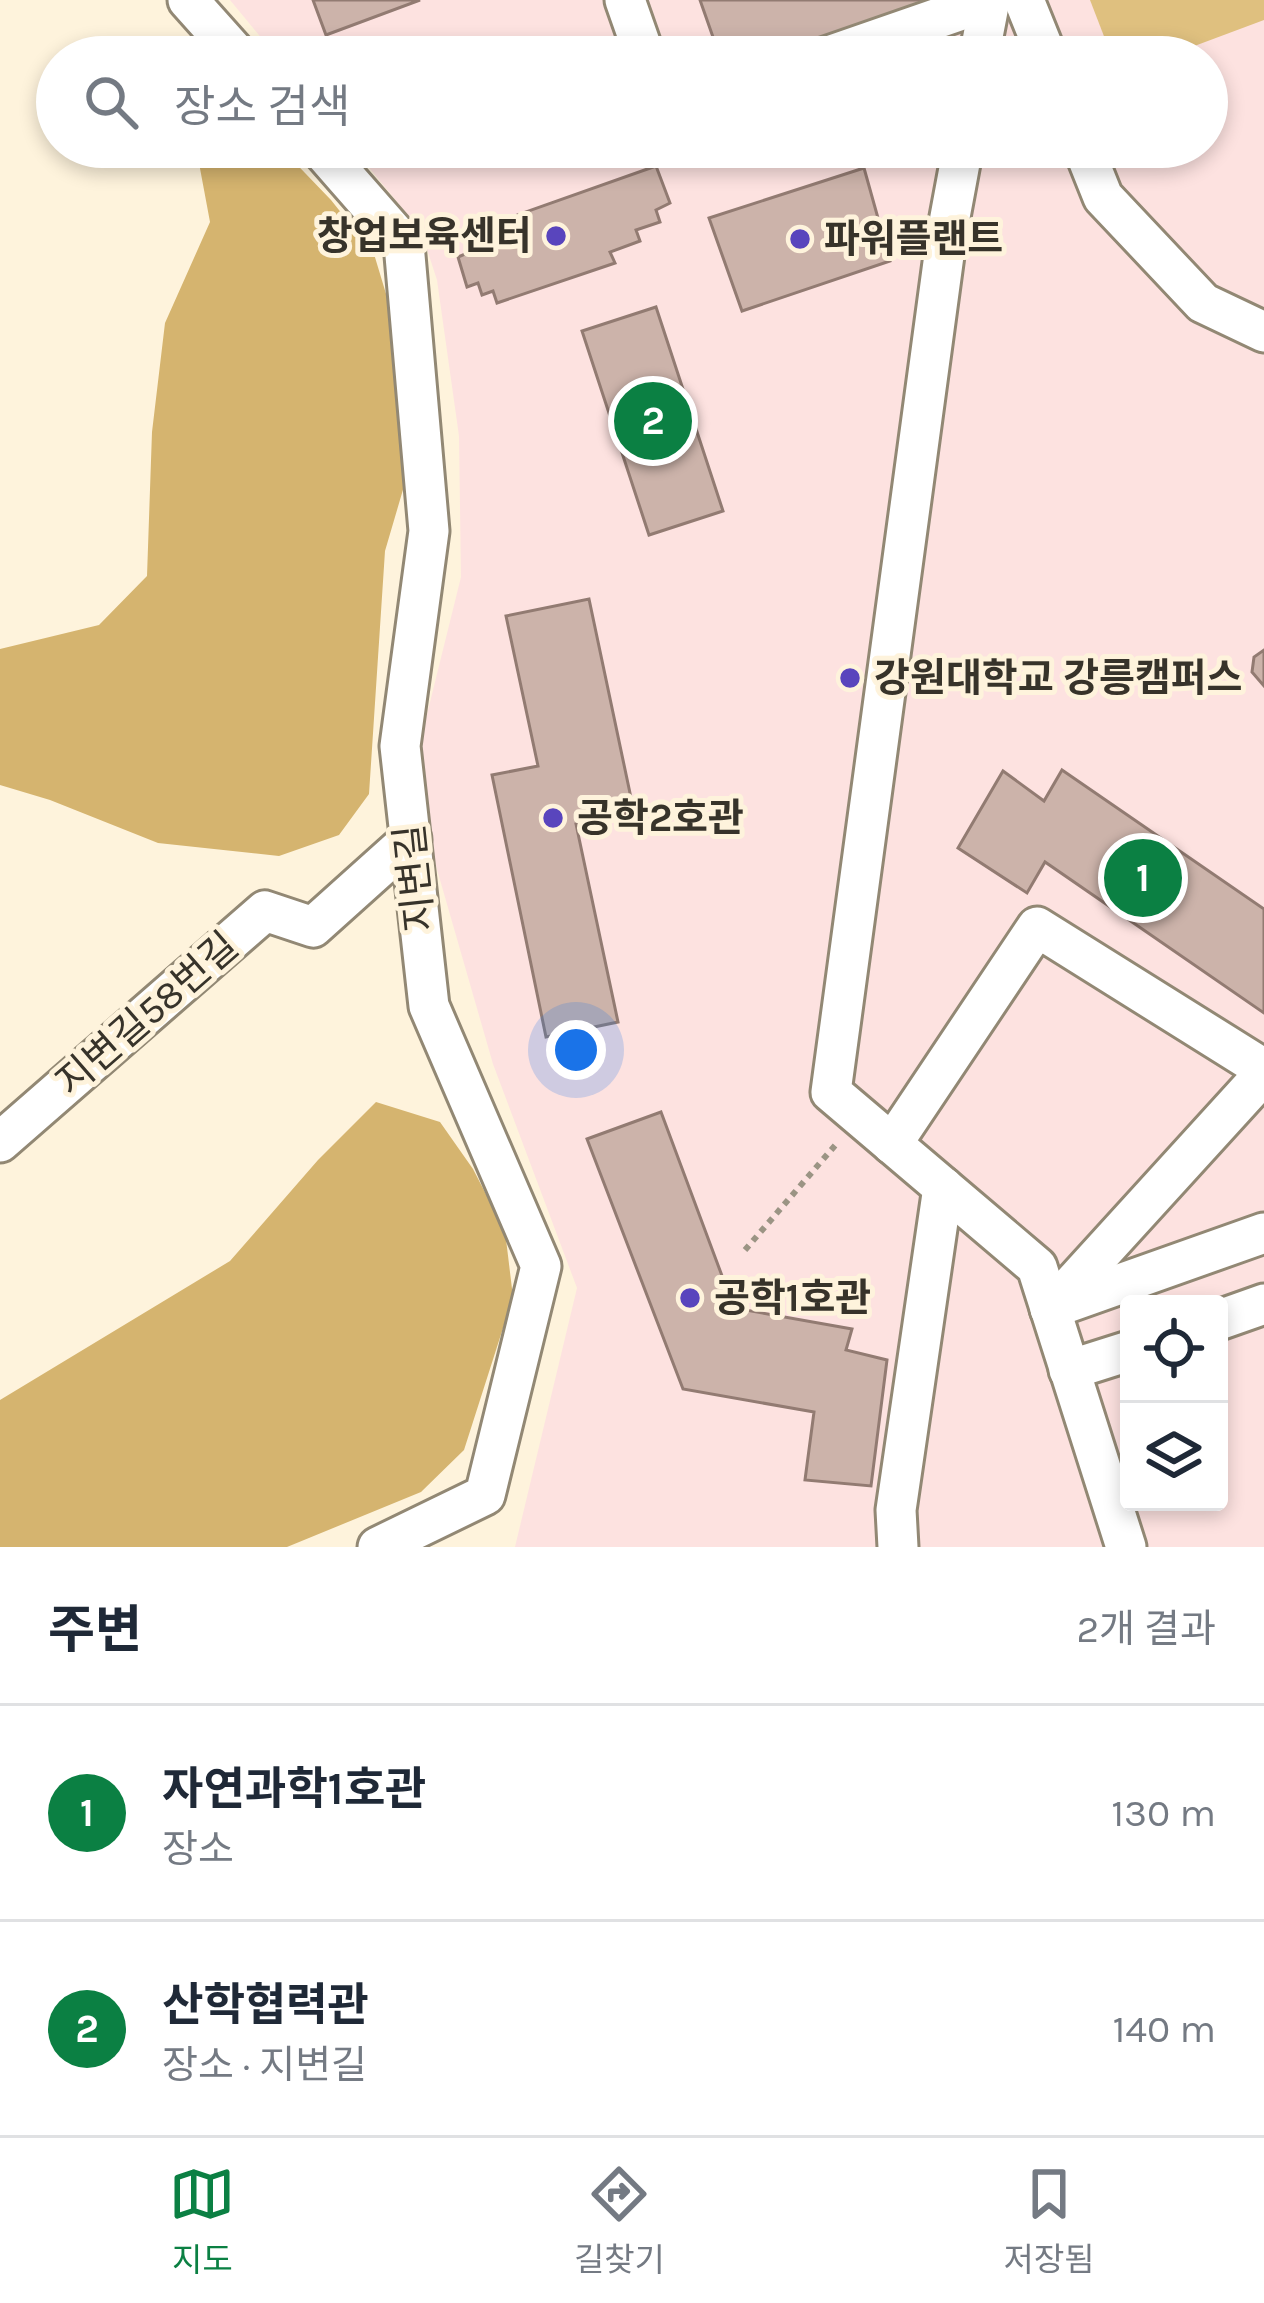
<!DOCTYPE html>
<html lang="ko">
<meta charset="utf-8">
<style>
:root{--surface:#fff;--page:#f6f6f7;--text:#1f2937;--muted:#747a83;--line:#e0e1e3;--accent:#0b8043}
body{margin:0;font-family:Karla,"Noto Sans KR",sans-serif;background:var(--page);color:var(--text)}
.controls{position:absolute;right:36px;bottom:36px;display:grid;overflow:hidden;border-radius:12px;box-shadow:0 6px 18px #0003}
.controls button{width:108px;height:108px;display:grid;place-items:center;padding:0;border:0;border-bottom:3px solid var(--line);background:var(--surface);color:var(--text);font:60px sans-serif}
.you{position:absolute;left:576px;top:1050px;width:42px;height:42px;margin:-30px;border:9px solid #fff;border-radius:50%;background:#1a73e8;box-shadow:0 0 0 18px #1a73e833}
.badge{display:grid;place-items:center;width:78px;height:78px;border-radius:50%;background:var(--accent);color:#fff;font-size:39px;font-weight:700}
.pin{position:absolute;translate:-50% -50%;border:6px solid #fff;box-shadow:0 3px 12px #0006}
.list{margin:0;padding:0;list-style:none}
h2{display:flex;justify-content:space-between;align-items:center;height:156px;margin:0;padding:0 48px;font-size:51px}
h2 small{font-size:39px;font-weight:400;color:var(--muted)}
.list li{display:grid;grid-template-columns:78px 1fr auto;gap:36px;align-items:center;box-sizing:border-box;height:216px;padding:0 48px;border-top:3px solid var(--line)}
.list b{display:block;font-size:45px;white-space:nowrap}
.list p{margin:0;font-size:39px;white-space:nowrap;color:var(--muted)}
.list em{font-size:39px;font-style:normal;color:var(--muted)}
.icon{flex:none;width:66px;height:66px;fill:none;stroke:currentColor;stroke-width:2;stroke-linecap:round;stroke-linejoin:round}
.map{position:relative;flex:none;width:1264px;height:1547px;overflow:hidden}
.search{position:absolute;background:var(--surface);box-shadow:0 6px 18px #0003;left:36px;right:36px;top:36px;height:132px;display:flex;align-items:center;gap:30px;box-sizing:border-box;padding:0 42px;border-radius:66px;color:var(--muted);font-size:45px}
.sheet{height:588px;background:var(--surface)}
nav{display:flex;justify-content:space-around;align-items:center;box-sizing:border-box;height:168px;border-top:3px solid var(--line);background:var(--surface);font-size:33px;color:var(--muted)}
nav a{display:grid;justify-items:center;gap:6px}
nav .on{color:var(--accent)}
.map>svg:first-child{display:block}
</style>
<div class="map">
<svg width="1264" height="1547" viewBox="0 0 1264 1547">
<rect width="100%" height="100%" fill="#fef3dc"/>
<path fill="#fde2e0" fill-rule="evenodd" d="M230,0H1264V1547H515L577,1288L493,1064L411,779L461,577L459,436L437,280L421,231L352,147H1207V57H277ZM1129,1304H1219V1502H1129Z"/>
<polygon fill="#dfc07f" points="1090,0 1264,0 1264,20 1165,57 1112,57"/>
<g fill="#d5b46f">
<polygon points="196,147 280,147 331,200 374,254 393,317 407,476 385,551 369,794 339,835 279,856 158,843 50,800 0,785 0,649 99,625 147,576 152,432 165,323 210,222"/>
<polygon points="376,1102 440,1122 473,1169 505,1231 513,1297 464,1450 421,1492 287,1547 0,1547 0,1400 230,1261 318,1160"/>
</g>
<g fill="#ccb3aa" stroke="#927b72" stroke-width="3">
<polygon points="313,0 420,0 326,35"/>
<polygon points="700,0 927,0 781,57 720,57"/>
<polygon points="656,166 670,203 656,210 660,222 636,230 640,241 610,252 615,263 497,303 493,291 482,295 478,283 467,287 458,257 477,249 472,231"/>
<polygon points="864,168 890,261 742,311 709,218"/>
<polygon points="656,307 723,511 649,535 582,331"/>
<polygon points="589,599 634,812 576,824 618,1022 546,1037 492,775 538,766 506,616"/>
<polygon points="1264,650 1264,686 1252,672 1254,657"/>
<polygon points="1062,770 1264,909 1264,1013 1045,862 1027,893 958,848 1003,771 1044,801"/>
<polygon points="661,1112 734,1308 852,1329 846,1350 887,1360 871,1486 805,1480 814,1412 683,1389 587,1139"/>
</g>
<g fill="none" stroke-linecap="round" stroke-linejoin="round">
<g stroke="#928874" stroke-width="45">
<g id="minor">
<polyline points="188,0 239,57"/>
<polyline points="625,0 645,57"/>
<polyline points="1024,0 1047,57"/>
<polyline points="826,57 990,0"/>
<polyline points="979,57 990,0"/>
<polyline points="319,147 404,244 429,531 400,746 429,1006 541,1266 485,1495 378,1547"/>
<polyline points="963,147 947,233 831,1092 1037,1267 1126,1547"/>
<polyline points="1083,147 1103,197 1203,303 1264,332"/>
<polyline points="0,1142 265,911 313,927 411,839"/>
<polyline points="892,1144 1037,927 1264,1069"/>
<polyline points="1055,1307 1264,1233"/>
<polyline points="1050,1309 1264,1074"/>
<polyline points="1219,1320 1264,1304"/>
<polyline points="1069,1370 1129,1351"/>
<polyline points="898,1547 896,1510 943,1187"/>
</g>
</g>
<polyline stroke="#9b9484" stroke-width="6" stroke-dasharray="6 6" stroke-linecap="butt" points="745,1250 838,1142"/>
<use href="#minor" stroke="#fff" stroke-width="39"/>
</g>
<g fill="#5945bd" stroke="#fef3dc" stroke-width="4.5">
<circle cx="556" cy="236" r="12"/>
<circle cx="800" cy="239" r="12"/>
<circle cx="850" cy="678" r="12"/>
<circle cx="553" cy="818" r="12"/>
<circle cx="690" cy="1298" r="12"/>
</g>
<g text-anchor="middle" dominant-baseline="central" stroke-width="10" stroke-linejoin="round" paint-order="stroke">
<g font-size="39" font-weight="bold" fill="#37332a" stroke="#fef3dc" text-anchor="start">
<text x="532" y="236" text-anchor="end">창업보육센터</text>
<text x="824" y="239">파워플랜트</text>
<text x="874" y="678">강원대학교 강릉캠퍼스</text>
<text x="577" y="818">공학2호관</text>
<text x="714" y="1298">공학1호관</text>
</g>
<g font-size="39" fill="#37332a" stroke="#fef3dc">
<text transform="translate(415 878) rotate(-96)">지변길</text>
<text transform="translate(147 1014) rotate(-41)">지변길58번길</text>
</g>
</g>
</svg>
<div class="controls">
<button><svg class="icon" aria-label="locate" viewBox="0 0 24 24"><circle cx="12" cy="12" r="6"/><path d="M12 2v4M12 18v4M2 12h4M18 12h4"/></svg></button>
<button><svg class="icon" aria-label="layers" viewBox="0 0 24 24"><path d="M12 4l9 5-9 5-9-5zM3 14l9 5 9-5"/></svg></button>
</div>
<div class="you"></div>
<div class="pin badge" style="left:1143px;top:878px">1</div>
<div class="pin badge" style="left:653px;top:421px">2</div>
<div class="search"><svg class="icon" aria-label="search" viewBox="0 0 24 24"><circle cx="10" cy="10" r="6"/><path d="M15 15l6 6"/></svg>장소 검색</div>
</div>
<section class="sheet">
<h2>주변<small>2개 결과</small></h2>
<ul class="list">
<li><span class="badge">1</span><div><b>자연과학1호관</b><p>장소</p></div><em>130 m</em></li>
<li><span class="badge">2</span><div><b>산학협력관</b><p>장소 · 지변길</p></div><em>140 m</em></li>
</ul>
</section>
<nav>
<a class="on"><svg class="icon" aria-label="map" viewBox="0 0 24 24"><path d="M3 6l6-2 6 2 6-2v14l-6 2-6-2-6 2zM9 4v14M15 6v14"/></svg>지도</a>
<a><svg class="icon" aria-label="directions" viewBox="0 0 24 24"><path d="M12 3l9 9-9 9-9-9zM9 14v-3h6M13 9l2 2-2 2"/></svg>길찾기</a>
<a><svg class="icon" aria-label="saved" viewBox="0 0 24 24"><path d="M7 4h10v16l-5-4-5 4z"/></svg>저장됨</a>
</nav>
